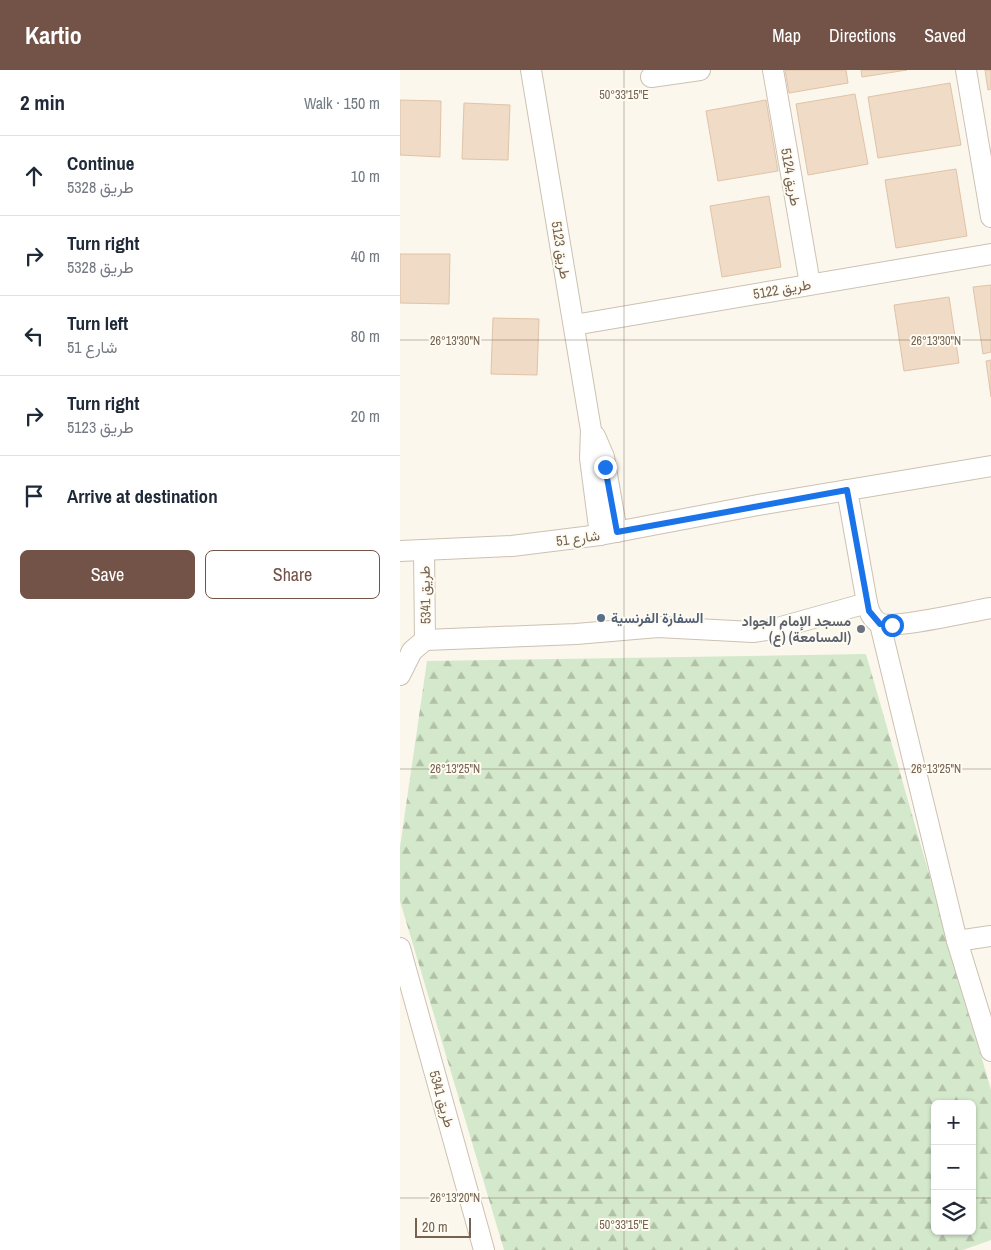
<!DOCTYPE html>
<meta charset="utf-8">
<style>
:root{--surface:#fff;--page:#f2f2f3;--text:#1f2937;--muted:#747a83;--line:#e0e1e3;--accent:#735348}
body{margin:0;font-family:"Archivo Narrow",Vazirmatn,sans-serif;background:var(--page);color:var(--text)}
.controls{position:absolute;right:15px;bottom:15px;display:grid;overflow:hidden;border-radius:8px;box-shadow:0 1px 4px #0004}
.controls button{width:45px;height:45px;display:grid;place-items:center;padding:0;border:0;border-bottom:1px solid var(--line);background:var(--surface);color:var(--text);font:25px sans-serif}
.scale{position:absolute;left:15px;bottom:12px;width:56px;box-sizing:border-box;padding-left:5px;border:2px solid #756250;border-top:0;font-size:14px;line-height:18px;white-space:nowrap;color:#756250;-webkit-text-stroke:4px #fefbf3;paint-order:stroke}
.stop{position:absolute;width:15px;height:15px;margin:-11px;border:4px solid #1a73e8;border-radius:50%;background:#fff}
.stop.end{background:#1a73e8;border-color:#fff;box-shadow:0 1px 5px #0008}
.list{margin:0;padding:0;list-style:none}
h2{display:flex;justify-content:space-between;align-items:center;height:65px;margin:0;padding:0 20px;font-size:21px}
h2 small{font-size:16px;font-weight:400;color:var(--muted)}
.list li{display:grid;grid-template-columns:32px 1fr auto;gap:15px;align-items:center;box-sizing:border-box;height:80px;padding:0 20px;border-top:1px solid var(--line)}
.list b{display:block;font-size:19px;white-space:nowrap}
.list p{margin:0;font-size:16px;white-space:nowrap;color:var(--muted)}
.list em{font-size:16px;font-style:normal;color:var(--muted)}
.actions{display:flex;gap:10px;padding:15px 20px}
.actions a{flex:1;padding:11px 0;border:1px solid var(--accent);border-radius:8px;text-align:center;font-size:18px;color:var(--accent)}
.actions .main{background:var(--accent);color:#fff}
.icon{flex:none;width:28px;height:28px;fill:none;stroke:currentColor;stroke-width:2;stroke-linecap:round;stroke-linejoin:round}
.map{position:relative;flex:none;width:591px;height:1180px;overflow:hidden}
header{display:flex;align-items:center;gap:30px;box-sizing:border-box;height:70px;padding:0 25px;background:var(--accent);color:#fff}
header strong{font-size:24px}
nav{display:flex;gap:28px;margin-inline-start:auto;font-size:18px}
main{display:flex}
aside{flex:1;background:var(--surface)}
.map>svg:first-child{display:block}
</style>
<header>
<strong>Kartio</strong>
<nav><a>Map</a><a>Directions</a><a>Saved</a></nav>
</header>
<main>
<aside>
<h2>2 min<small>Walk · 150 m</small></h2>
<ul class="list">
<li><svg class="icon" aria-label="ahead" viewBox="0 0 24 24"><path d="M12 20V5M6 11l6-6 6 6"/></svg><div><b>Continue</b><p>طريق 5328</p></div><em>10 m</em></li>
<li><svg class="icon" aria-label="right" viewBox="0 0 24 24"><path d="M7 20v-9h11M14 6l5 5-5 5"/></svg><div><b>Turn right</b><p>طريق 5328</p></div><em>40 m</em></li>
<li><svg class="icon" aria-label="left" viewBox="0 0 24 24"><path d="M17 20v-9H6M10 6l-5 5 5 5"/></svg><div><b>Turn left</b><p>شارع 51</p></div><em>80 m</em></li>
<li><svg class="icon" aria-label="right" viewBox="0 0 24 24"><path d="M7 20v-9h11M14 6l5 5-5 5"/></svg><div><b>Turn right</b><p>طريق 5123</p></div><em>20 m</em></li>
<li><svg class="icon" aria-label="arrive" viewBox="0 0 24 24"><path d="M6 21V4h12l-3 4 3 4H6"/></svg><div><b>Arrive at destination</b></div></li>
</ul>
<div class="actions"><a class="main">Save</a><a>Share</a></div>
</aside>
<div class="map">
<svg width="591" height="1180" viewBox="0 0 591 1180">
<defs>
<pattern id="forest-firs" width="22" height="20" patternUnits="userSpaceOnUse" patternTransform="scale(1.25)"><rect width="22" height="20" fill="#d4e9cb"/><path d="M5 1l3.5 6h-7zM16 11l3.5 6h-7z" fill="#b1c0a7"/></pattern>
</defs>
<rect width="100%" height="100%" fill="#fbf7ec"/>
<path fill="url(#forest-firs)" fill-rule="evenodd" d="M466,584L591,1020V1170L563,1180H104L0,831V777L27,591ZM535,1034H572V1161H535Z"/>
<g fill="#efdbc6" stroke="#e0c3a8">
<polygon points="385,0 446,0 448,13 389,23"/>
<polygon points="461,0 507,0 462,7"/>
<polygon points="585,0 591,0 591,19 588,20"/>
<polygon points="550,13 561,75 478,88 468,27"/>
<polygon points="455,24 468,94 408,105 396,34"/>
<polygon points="0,30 41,31 40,87 0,85"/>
<polygon points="366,30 378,101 318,111 306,41"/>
<polygon points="64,33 110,35 108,90 62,89"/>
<polygon points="556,99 567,166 496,178 485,110"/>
<polygon points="369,126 381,197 322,207 310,136"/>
<polygon points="0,184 50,184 49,234 0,233"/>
<polygon points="591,215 591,282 583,284 573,217"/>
<polygon points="549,227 559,293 504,301 494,235"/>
<polygon points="93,248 139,249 137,305 91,304"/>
<polygon points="591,290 591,327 586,291"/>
</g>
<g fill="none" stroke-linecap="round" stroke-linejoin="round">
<g stroke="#cdc1b2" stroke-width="22">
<g id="minor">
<polyline points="131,0 191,360 190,388 200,465"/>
<polyline points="373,0 410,214"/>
<polyline points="566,0 591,147"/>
<polyline points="251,7 300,0"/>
<polyline points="174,255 591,184"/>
<polyline points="195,366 204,387 217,462"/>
<path d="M447,420L467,533C469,541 471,548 479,553C493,560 571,541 591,538"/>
<polyline points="0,481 112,476 200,465 358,435 591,396"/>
<polyline points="24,481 25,570"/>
<polyline points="480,554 557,871 591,981"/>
<polyline points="0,605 12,581 25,570 176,564 258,557 353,562 374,559 467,533"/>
<polyline points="557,871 591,866"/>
<polyline points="0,878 84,1180"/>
</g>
</g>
<use href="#minor" stroke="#fff" stroke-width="20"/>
</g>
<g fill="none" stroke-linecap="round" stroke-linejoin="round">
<polyline stroke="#1a73e8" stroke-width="6" points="205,397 217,462 447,420 469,541 480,554 492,555"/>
</g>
<path fill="none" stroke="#756250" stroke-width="1" stroke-opacity="0.45" d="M224,0V1180M0,270H591M0,699H591M0,1128H535M572,1128H591"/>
<circle fill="#5c6f8a" stroke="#fefbf3" stroke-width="2" cx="201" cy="548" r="5"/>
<circle fill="#6b7280" stroke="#fefbf3" stroke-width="2" cx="461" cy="559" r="5"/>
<g text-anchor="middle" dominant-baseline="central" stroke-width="4" stroke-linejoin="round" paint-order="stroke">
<g font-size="14" fill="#756250" stroke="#fefbf3">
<text transform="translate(391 107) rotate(80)">طريق 5124</text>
<text transform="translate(161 180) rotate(81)">طريق 5123</text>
<text transform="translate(382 219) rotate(-10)">طريق 5122</text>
<text transform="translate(178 468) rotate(-8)">شارع 51</text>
<text transform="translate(25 525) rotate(-91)">طريق 5341</text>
<text transform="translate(42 1029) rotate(74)">طريق 5341</text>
</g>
<g font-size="14" font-weight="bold" fill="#4e5e75" stroke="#fefbf3" text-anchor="start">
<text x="211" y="548">السفارة الفرنسية</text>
</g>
<g font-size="14" font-weight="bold" fill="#5b616d" stroke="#fefbf3" text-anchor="end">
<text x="451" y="551">مسجد الإمام الجواد<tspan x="451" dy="16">(ع) (المسامعة)</tspan></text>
</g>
</g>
<g font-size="12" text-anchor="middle" fill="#756250" stroke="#fefbf3" stroke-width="4" stroke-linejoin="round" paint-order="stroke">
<text x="224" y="29">50°33'15"E</text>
<text x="55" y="275">26°13'30"N</text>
<text x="536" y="275">26°13'30"N</text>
<text x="55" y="703">26°13'25"N</text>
<text x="536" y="703">26°13'25"N</text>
<text x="55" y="1132">26°13'20"N</text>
<text x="224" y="1159">50°33'15"E</text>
</g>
</svg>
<div class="controls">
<button>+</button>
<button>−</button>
<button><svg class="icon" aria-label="layers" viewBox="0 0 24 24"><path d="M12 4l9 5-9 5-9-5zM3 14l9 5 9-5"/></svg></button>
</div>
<div class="scale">20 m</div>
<div class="stop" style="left:492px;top:555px"></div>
<div class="stop end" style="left:205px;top:397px"></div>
</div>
</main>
